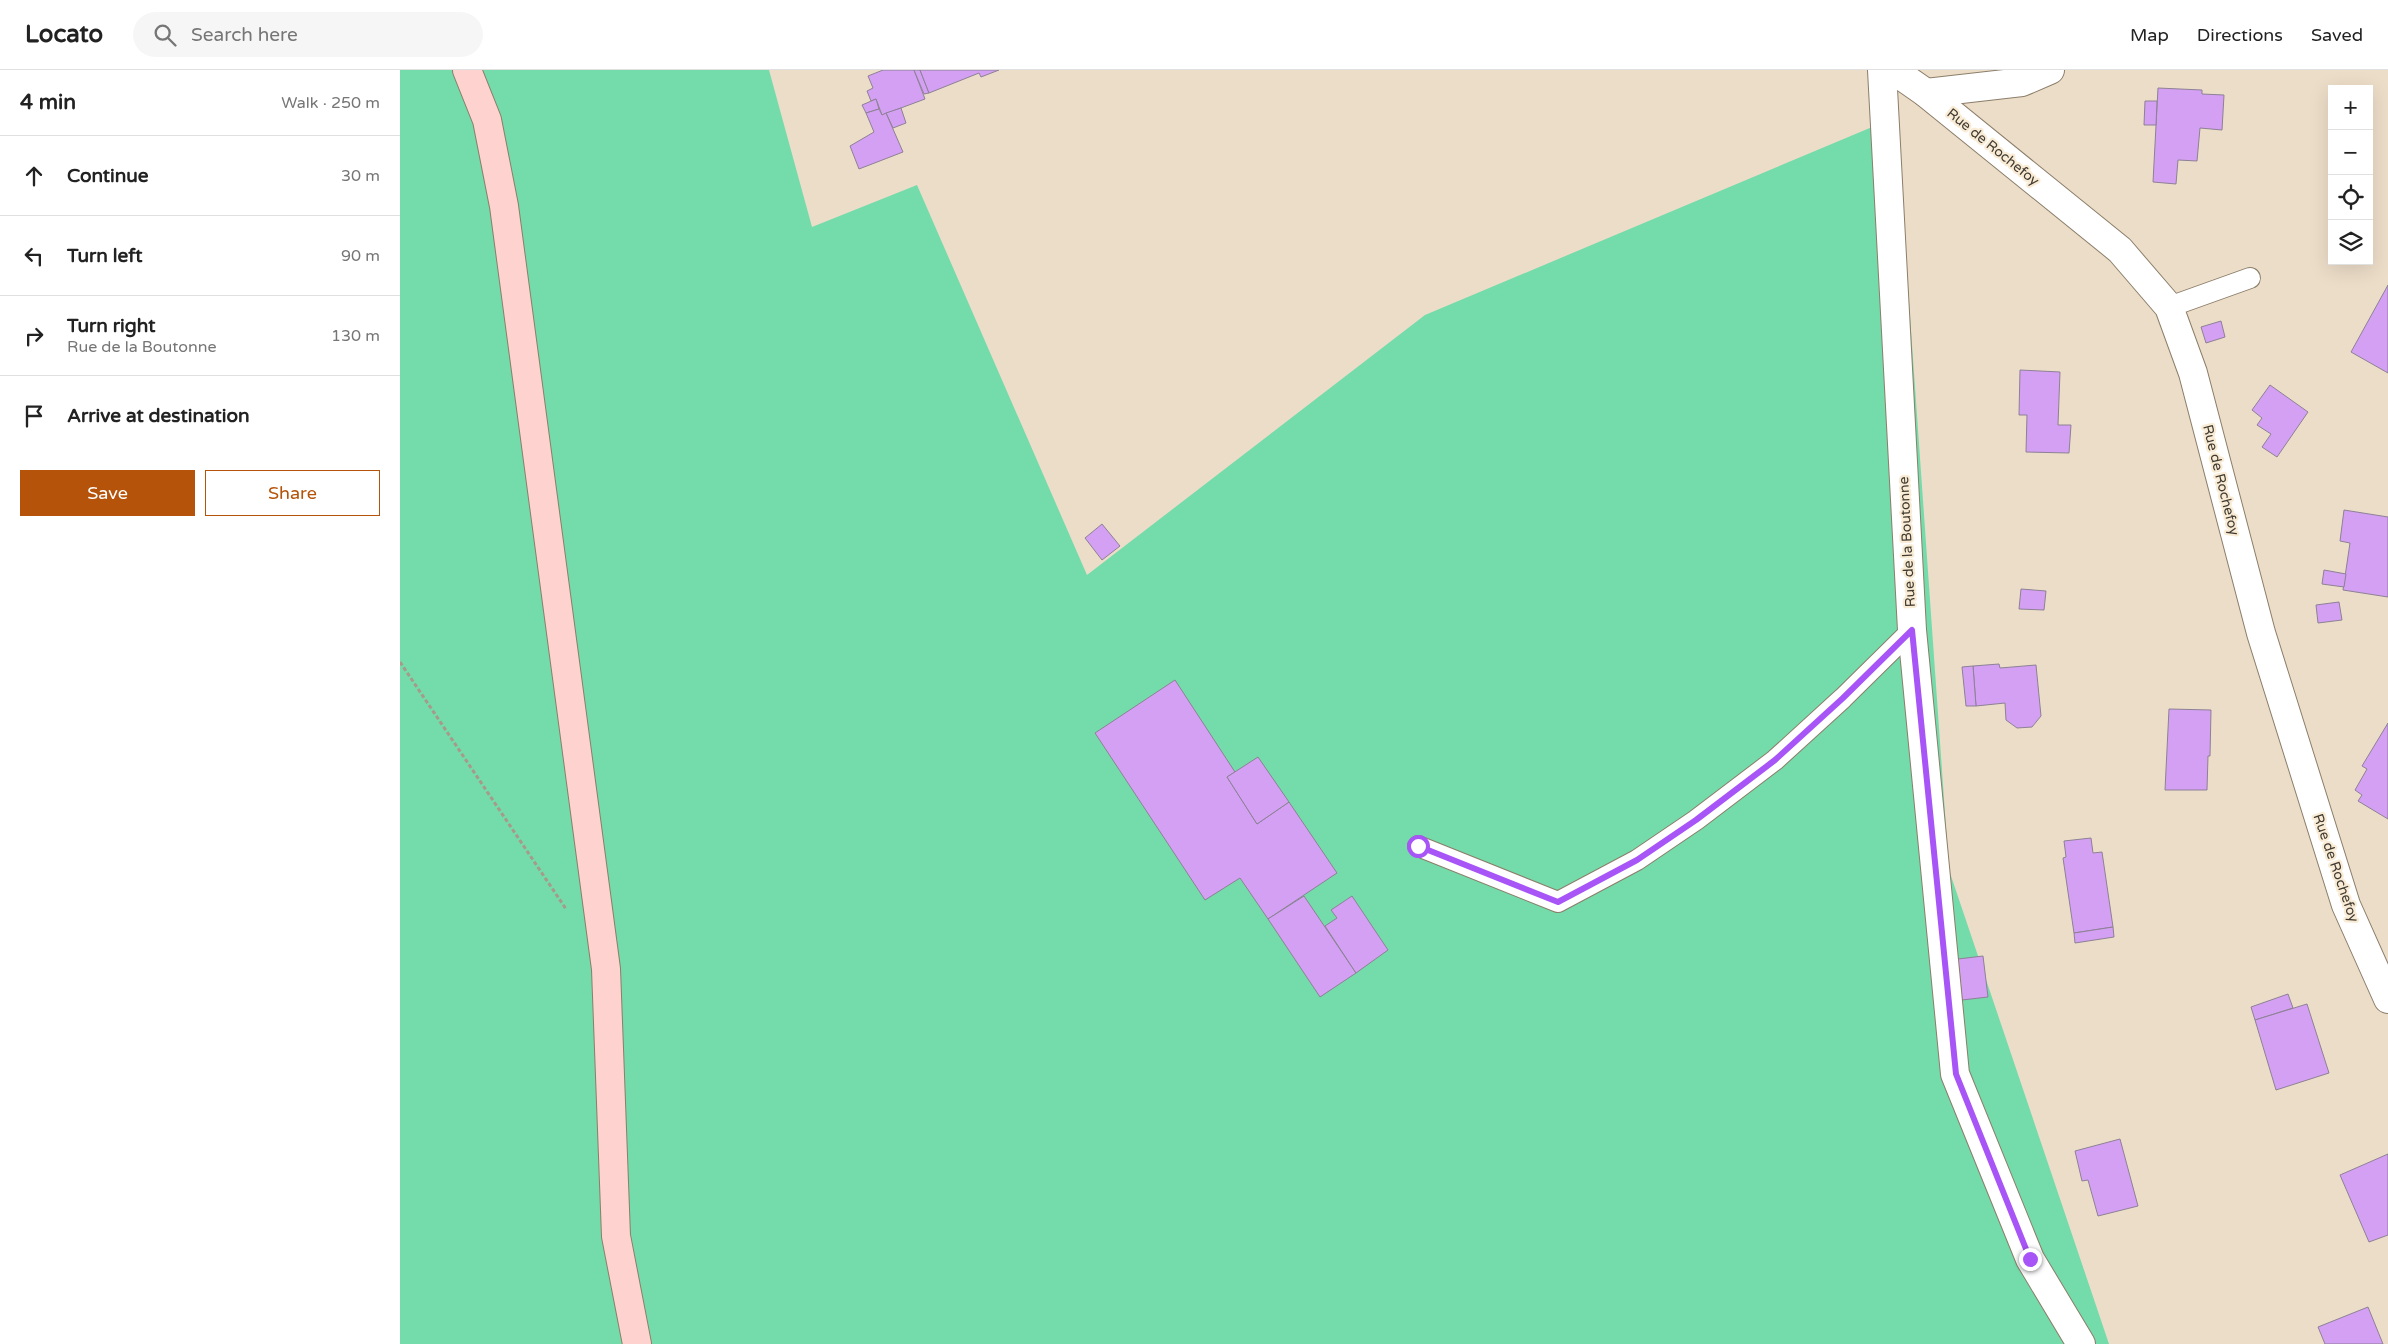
<!DOCTYPE html>
<meta charset="utf-8">
<style>
:root{--surface:#fff;--page:#f6f6f6;--text:#222;--muted:#767676;--line:#e0e0e0;--accent:#b45309}
body{margin:0;font-family:"Varela Round",sans-serif;background:var(--page);color:var(--text)}
.controls{position:absolute;right:15px;top:15px;display:grid;overflow:hidden;border-radius:0px;box-shadow:0 5px 20px #0002}
.controls button{width:45px;height:45px;display:grid;place-items:center;padding:0;border:0;border-bottom:1px solid var(--line);background:var(--surface);color:var(--text);font:25px sans-serif}
.stop{position:absolute;width:15px;height:15px;margin:-11px;border:4px solid #a855f7;border-radius:50%;background:#fff}
.stop.end{background:#a855f7;border-color:#fff;box-shadow:0 1px 5px #0008}
.list{margin:0;padding:0;list-style:none}
h2{display:flex;justify-content:space-between;align-items:center;height:65px;margin:0;padding:0 20px;font-size:21px}
h2 small{font-size:16px;font-weight:400;color:var(--muted)}
.list li{display:grid;grid-template-columns:32px 1fr auto;gap:15px;align-items:center;box-sizing:border-box;height:80px;padding:0 20px;border-top:1px solid var(--line)}
.list b{display:block;font-size:19px;white-space:nowrap}
.list p{margin:0;font-size:16px;white-space:nowrap;color:var(--muted)}
.list em{font-size:16px;font-style:normal;color:var(--muted)}
.actions{display:flex;gap:10px;padding:15px 20px}
.actions a{flex:1;padding:11px 0;border:1px solid var(--accent);border-radius:0px;text-align:center;font-size:18px;color:var(--accent)}
.actions .main{background:var(--accent);color:#fff}
.icon{flex:none;width:28px;height:28px;fill:none;stroke:currentColor;stroke-width:2;stroke-linecap:round;stroke-linejoin:round}
.map{position:relative;flex:none;width:1988px;height:1274px;overflow:hidden}
header{display:flex;align-items:center;gap:30px;box-sizing:border-box;height:70px;padding:0 25px;background:var(--surface);border-bottom:1px solid var(--line)}
header strong{font-size:24px}
nav{display:flex;gap:28px;margin-inline-start:auto;font-size:18px}
.search{width:350px;height:45px;background:var(--page);display:flex;align-items:center;gap:12px;box-sizing:border-box;padding:0 18px;border-radius:28px;color:var(--muted);font-size:19px}
main{display:flex}
aside{flex:1;background:var(--surface)}
.map>svg:first-child{display:block}
</style>
<header>
<strong>Locato</strong>
<div class="search"><svg class="icon" aria-label="search" viewBox="0 0 24 24"><circle cx="10" cy="10" r="6"/><path d="M15 15l6 6"/></svg>Search here</div>
<nav><a>Map</a><a>Directions</a><a>Saved</a></nav>
</header>
<main>
<aside>
<h2>4 min<small>Walk · 250 m</small></h2>
<ul class="list">
<li><svg class="icon" aria-label="ahead" viewBox="0 0 24 24"><path d="M12 20V5M6 11l6-6 6 6"/></svg><div><b>Continue</b></div><em>30 m</em></li>
<li><svg class="icon" aria-label="left" viewBox="0 0 24 24"><path d="M17 20v-9H6M10 6l-5 5 5 5"/></svg><div><b>Turn left</b></div><em>90 m</em></li>
<li><svg class="icon" aria-label="right" viewBox="0 0 24 24"><path d="M7 20v-9h11M14 6l5 5-5 5"/></svg><div><b>Turn right</b><p>Rue de la Boutonne</p></div><em>130 m</em></li>
<li><svg class="icon" aria-label="arrive" viewBox="0 0 24 24"><path d="M6 21V4h12l-3 4 3 4H6"/></svg><div><b>Arrive at destination</b></div></li>
</ul>
<div class="actions"><a class="main">Save</a><a>Share</a></div>
</aside>
<div class="map">
<svg width="1988" height="1274" viewBox="0 0 1988 1274">
<rect width="100%" height="100%" fill="#ecddc8"/>
<polygon fill="#74dbaa" points="0,0 369,0 412,157 517,115 687,505 1025,245 1496,47 1549,800 1709,1274 0,1274"/>
<g fill="#d4a0f3" stroke="#8d8195">
<polygon points="483,0 514,0 525,29 482,45 476,29 471,31 467,21 473,18 468,6"/>
<polygon points="514,0 520,0 529,23 524,24"/>
<polygon points="520,0 599,0 581,7 579,3 529,23"/>
<polygon points="1758,18 1802,20 1802,24 1824,25 1822,60 1800,58 1797,91 1778,90 1776,114 1753,112"/>
<polygon points="476,29 479,39 466,43 462,35"/>
<polygon points="1745,31 1757,31 1756,55 1744,55"/>
<polygon points="501,38 506,53 493,58 486,43"/>
<polygon points="479,39 482,45 486,43 503,82 459,99 450,76 474,62 466,43"/>
<polygon points="1988,215 1988,303 1951,282"/>
<polygon points="1821,251 1825,267 1806,273 1801,257"/>
<polygon points="1620,300 1660,302 1658,355 1671,355 1669,383 1626,382 1627,345 1619,345"/>
<polygon points="1870,315 1908,342 1877,387 1862,377 1871,364 1857,355 1862,348 1852,340"/>
<polygon points="1944,440 1988,447 1988,527 1943,520 1950,473 1940,471"/>
<polygon points="702,454 720,476 702,490 685,468"/>
<polygon points="1924,500 1946,504 1944,517 1922,514"/>
<polygon points="1621,519 1646,521 1644,540 1619,539"/>
<polygon points="1939,532 1942,550 1918,553 1916,535"/>
<polygon points="1599,594 1600,598 1636,595 1641,646 1632,657 1617,658 1606,650 1605,633 1576,636 1573,596"/>
<polygon points="1573,596 1576,636 1566,636 1562,597"/>
<polygon points="775,610 835,702 827,707 857,754 889,732 937,803 868,849 840,808 805,830 695,663"/>
<polygon points="1769,639 1811,640 1810,686 1808,686 1807,720 1765,720"/>
<polygon points="1988,653 1988,749 1958,731 1962,725 1955,720 1967,699 1962,696"/>
<polygon points="858,687 889,732 857,754 827,707"/>
<polygon points="1691,768 1693,783 1702,782 1713,857 1674,863 1663,788 1666,787 1664,771"/>
<polygon points="904,826 956,903 920,927 868,849"/>
<polygon points="952,826 988,880 956,903 925,856 937,848 931,840"/>
<polygon points="1713,857 1714,867 1675,873 1674,863"/>
<polygon points="1583,886 1588,927 1562,930 1558,889"/>
<polygon points="1888,924 1893,938 1855,950 1851,937"/>
<polygon points="1907,934 1929,1003 1876,1020 1855,950"/>
<polygon points="1720,1069 1738,1136 1698,1146 1688,1110 1682,1111 1675,1081"/>
<polygon points="1988,1084 1988,1165 1969,1172 1940,1105"/>
<polygon points="1968,1237 1983,1274 1925,1274 1918,1257"/>
</g>
<g fill="none" stroke-linecap="round" stroke-linejoin="round">
<g stroke="#8b7e6a" stroke-width="22">
<g id="lane">
<polyline points="1769,237 1850,208"/>
<polyline points="1018,776 1158,832 1237,790 1296,750 1375,690 1443,628 1512,560"/>
</g>
</g>
<g stroke="#8b7e6a" stroke-width="30">
<g id="street">
<polyline points="1482,0 1512,560 1555,1004 1630,1189 1681,1274"/>
<polyline points="1493,0 1526,23 1720,180 1769,237 1793,303 1861,563 1946,835 1988,929"/>
<polyline points="1526,23 1622,12 1650,0"/>
</g>
</g>
<g stroke="#8b7e6a" stroke-width="30">
<polyline id="secondary" points="67,0 87,50 104,136 206,899 216,1166 237,1274"/>
</g>
<polyline stroke="#a69b8b" stroke-width="3" stroke-dasharray="4 2.5" stroke-linecap="butt" points="0,592 166,839"/>
<use href="#lane" stroke="#fff" stroke-width="20"/>
<use href="#street" stroke="#fff" stroke-width="28"/>
<use href="#secondary" stroke="#fed3cf" stroke-width="28"/>
</g>
<g fill="none" stroke-linecap="round" stroke-linejoin="round">
<polyline stroke="#a855f7" stroke-width="6" points="1018,776 1158,832 1237,790 1296,750 1375,690 1443,628 1512,560 1556,1004 1630,1189"/>
</g>
<g text-anchor="middle" dominant-baseline="central" stroke-width="4.5" stroke-linejoin="round" paint-order="stroke">
<g font-size="14" fill="#403b32" stroke="#f9ebd4">
<text transform="translate(1593 77) rotate(39)">Rue de Rochefoy</text>
<text transform="translate(1821 410) rotate(76)">Rue de Rochefoy</text>
<text transform="translate(1507 472) rotate(-93)">Rue de la Boutonne</text>
<text transform="translate(1936 798) rotate(71)">Rue de Rochefoy</text>
</g>
</g>
</svg>
<div class="controls">
<button>+</button>
<button>−</button>
<button><svg class="icon" aria-label="locate" viewBox="0 0 24 24"><circle cx="12" cy="12" r="6"/><path d="M12 2v4M12 18v4M2 12h4M18 12h4"/></svg></button>
<button><svg class="icon" aria-label="layers" viewBox="0 0 24 24"><path d="M12 4l9 5-9 5-9-5zM3 14l9 5 9-5"/></svg></button>
</div>
<div class="stop" style="left:1018px;top:776px"></div>
<div class="stop end" style="left:1630px;top:1189px"></div>
</div>
</main>
